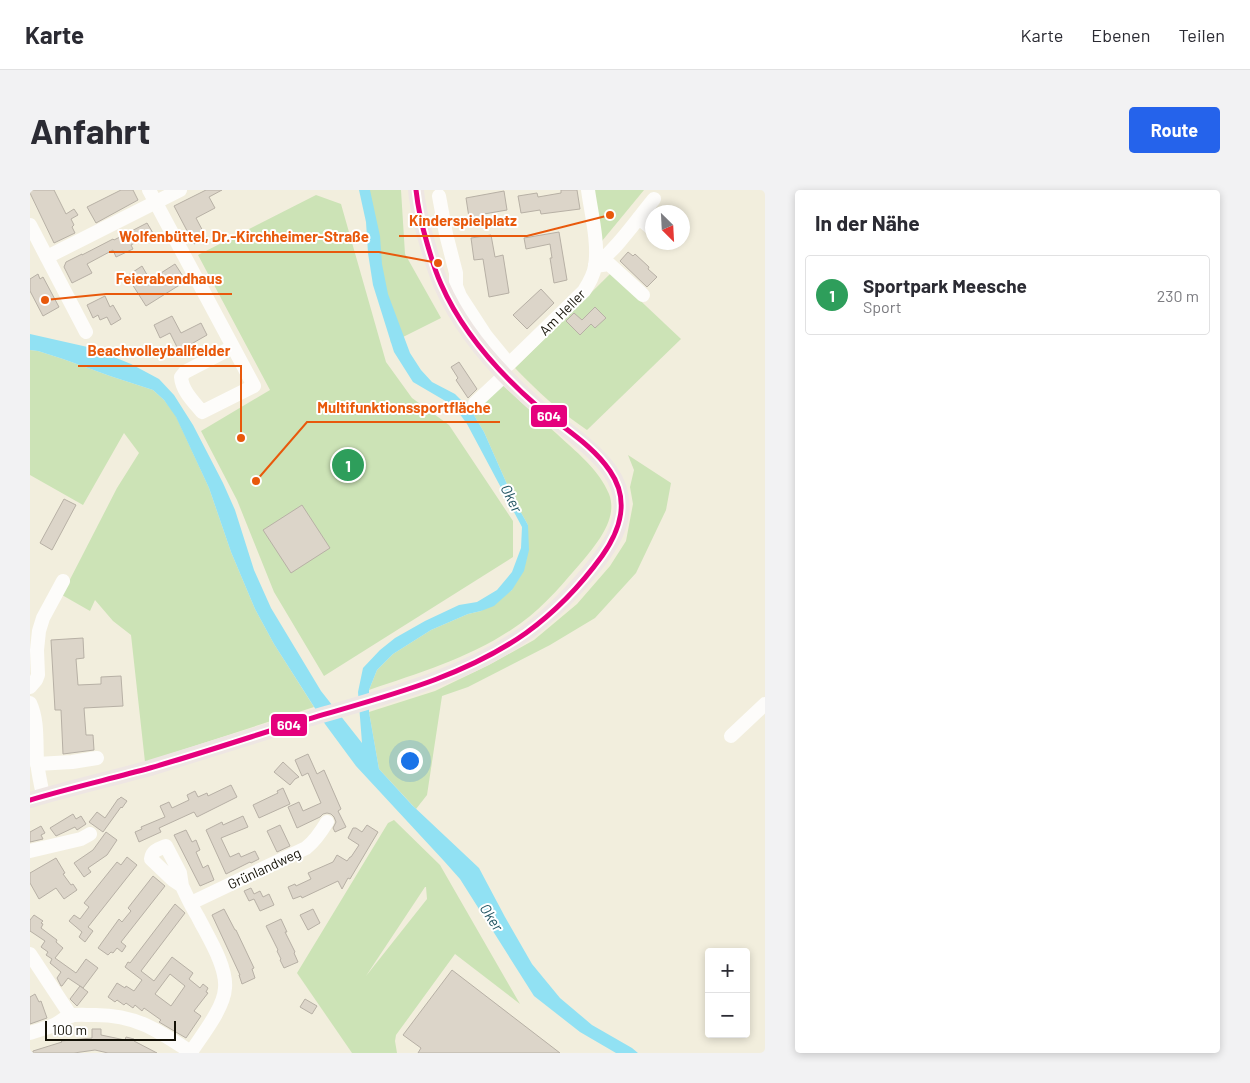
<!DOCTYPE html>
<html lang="de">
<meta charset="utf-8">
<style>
:root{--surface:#fff;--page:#f2f2f3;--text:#2b2b33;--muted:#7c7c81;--line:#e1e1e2;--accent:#2563eb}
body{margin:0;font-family:Barlow,sans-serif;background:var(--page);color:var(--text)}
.controls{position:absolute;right:15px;bottom:15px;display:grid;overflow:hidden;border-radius:5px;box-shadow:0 2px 8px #0003}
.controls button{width:45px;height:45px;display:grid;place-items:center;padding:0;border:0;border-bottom:1px solid var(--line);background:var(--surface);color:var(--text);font:25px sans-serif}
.compass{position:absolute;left:615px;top:15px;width:45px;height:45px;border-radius:50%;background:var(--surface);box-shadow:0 2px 8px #0003;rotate:156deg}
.scale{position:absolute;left:15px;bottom:12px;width:131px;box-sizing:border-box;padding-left:5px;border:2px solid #141106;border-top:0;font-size:14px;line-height:18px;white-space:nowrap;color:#141106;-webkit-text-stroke:4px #fff;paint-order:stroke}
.you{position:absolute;left:379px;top:570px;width:18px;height:18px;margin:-12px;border:4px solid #fff;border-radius:50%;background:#1a73e8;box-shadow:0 0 0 8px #1a73e833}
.badge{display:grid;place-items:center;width:32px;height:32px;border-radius:50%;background:var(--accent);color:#fff;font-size:16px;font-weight:700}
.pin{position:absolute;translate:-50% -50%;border:2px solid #fff;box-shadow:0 1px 5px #0006}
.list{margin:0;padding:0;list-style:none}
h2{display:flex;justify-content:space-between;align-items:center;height:65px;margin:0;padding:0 20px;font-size:21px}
h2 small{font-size:16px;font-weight:400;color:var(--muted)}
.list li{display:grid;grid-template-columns:32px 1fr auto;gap:15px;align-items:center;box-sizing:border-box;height:80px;margin:0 10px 10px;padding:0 10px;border:1px solid var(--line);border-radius:5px}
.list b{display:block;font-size:19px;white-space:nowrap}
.list p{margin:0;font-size:16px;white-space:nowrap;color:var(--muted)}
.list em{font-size:16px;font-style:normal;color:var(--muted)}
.map{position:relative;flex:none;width:735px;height:863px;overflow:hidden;border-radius:5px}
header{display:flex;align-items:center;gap:30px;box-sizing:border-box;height:70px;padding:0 25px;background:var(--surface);border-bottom:1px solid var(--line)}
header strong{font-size:24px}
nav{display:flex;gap:28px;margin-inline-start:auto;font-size:18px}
.intro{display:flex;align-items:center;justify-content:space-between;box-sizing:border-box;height:120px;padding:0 30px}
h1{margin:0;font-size:35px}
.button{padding:12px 22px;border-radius:5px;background:var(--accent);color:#fff;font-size:18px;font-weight:700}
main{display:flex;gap:30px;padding:0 30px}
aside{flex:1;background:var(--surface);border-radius:5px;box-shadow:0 2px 8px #0003}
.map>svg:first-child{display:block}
</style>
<header>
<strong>Karte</strong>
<nav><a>Karte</a><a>Ebenen</a><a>Teilen</a></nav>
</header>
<div class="intro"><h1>Anfahrt</h1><a class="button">Route</a></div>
<main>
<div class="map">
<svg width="735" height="863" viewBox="0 0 735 863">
<rect width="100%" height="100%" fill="#f2eedd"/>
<g fill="#cce3b6" fill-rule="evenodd">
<polygon points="333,0 371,0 375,64 411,128 361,153 335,5"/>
<polygon points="563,0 614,0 572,51"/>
<polygon points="286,5 311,14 356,172 382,208 419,235 483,331 483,367 294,486 244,402 207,310 171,241 240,200 168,65"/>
<path d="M581,83L651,149L557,240C530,222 507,201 485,178Z"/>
<polygon points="0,160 8,161 33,169 80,186 123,200 134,210 145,224 179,298 201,362 225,419 244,454 284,517 115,572 101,445 83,431 65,410 60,421 32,405 87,298 109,263 94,243 53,315 0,285"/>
<path d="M470,193C489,210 508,227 527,244C545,261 569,279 579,304C588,327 569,351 555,368C535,391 516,415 491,433C446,466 392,482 339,500L347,480L363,464L401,440L438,424L451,421L482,400L498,335L484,310L454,242L441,220Z"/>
<polygon points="598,265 641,293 636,320 606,383 565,428 520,455 438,497 412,506 397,605 386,619 349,579 339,522 405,501 459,475 504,450 547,414 580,376 596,351 603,314 600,297 604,280"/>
<path d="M364,630L410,675L490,814L425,764L366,845L365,851L367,863H322L267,783L358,633ZM396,697L397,709L336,786L395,697Z"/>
</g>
<polygon fill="#91e1f3" points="329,0 340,0 350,46 352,74 358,104 380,163 391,180 402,192 425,204 441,220 454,242 484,310 498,335 499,360 494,381 482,400 464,416 451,421 438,424 401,440 363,464 347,480 339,500 339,522 349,579 382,615 449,678 475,727 502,774 530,808 562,835 602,858 608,863 586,863 550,842 504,806 430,689 414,671 326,576 295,534 244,454 225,419 201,362 179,298 146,227 134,210 123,200 80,186 33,169 8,161 0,160 0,144 62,158 101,174 129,189 144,205 163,235 193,293 205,320 224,380 241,418 291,501 332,553 328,502 333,478 350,460 365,448 395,431 429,415 447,412 467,400 482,382 491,358 492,337 437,234 424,216 383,192 364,162 343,95 338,63 336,32"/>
<g fill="#dcd5c9" stroke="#b7b0a5" fill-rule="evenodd">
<polygon points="0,0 24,0 36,24 44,19 48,25 41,29 44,35 42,37 45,43 24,53 0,3"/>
<polygon points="91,0 103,0 108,10 66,33 57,17"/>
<polygon points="176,0 192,0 179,7 185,18 166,28 176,47 164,54 144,16"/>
<polygon points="531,0 547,0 550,19 511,24 510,20 491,23 488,6 507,3 508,7 531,3"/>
<polygon points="474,1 477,20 454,24 455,32 440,34 436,8"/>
<polygon points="117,33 123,43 101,55 103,59 86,67 83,60 57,74 62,83 42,93 34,77 36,72 52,64 52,65 83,49 84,50"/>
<polygon points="529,42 537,90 524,93 520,68 522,68 520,54 496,59 494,48"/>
<polygon points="461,45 465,67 473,65 479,103 459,107 453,69 444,70 441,48"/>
<polygon points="598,62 603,66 605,64 619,77 618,79 627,87 617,97 590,71"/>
<polygon points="145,74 156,91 116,116 97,86 112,76 120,90"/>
<polygon points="8,84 10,89 13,87 29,117 13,126 0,101 0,89"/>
<polygon points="511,99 524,113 497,139 483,125"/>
<polygon points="75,106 80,117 83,115 91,129 81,135 77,127 70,130 68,125 63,128 57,115"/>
<polygon points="565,117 576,128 565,138 561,134 550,145 536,131 544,123 552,130"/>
<polygon points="142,126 151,143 171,133 177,145 156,157 158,161 151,165 140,143 130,148 124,135"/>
<polygon points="429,172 447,199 438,208 426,190 428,188 421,177"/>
<polygon points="34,309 46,315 22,360 10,353"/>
<polygon points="272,315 300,358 261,383 233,340"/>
<polygon points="53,448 54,468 46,469 48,495 71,494 71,487 91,486 93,516 54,518 56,545 63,545 64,560 33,564 31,520 25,520 21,450"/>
<polygon points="278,564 287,584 294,580 311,619 308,621 316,637 305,642 303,638 306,632 304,627 301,624 297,623 293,624 290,627 267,638 258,617 269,612 273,621 291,613 278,583 272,586 265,570"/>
<polygon points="253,572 269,587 265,589 260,595 244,582"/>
<polygon points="201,595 207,607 167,627 164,622 129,638 131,642 109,652 105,642 112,639 111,637 135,627 130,616 139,612 142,618 159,610 157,605 165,601 168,607 177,603 178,606"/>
<polygon points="253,598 260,614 229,628 223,615 248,603 247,601"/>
<polygon points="91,607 97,611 92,618 91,617 73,642 59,632 67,622 75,628 88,609 89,609"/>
<polygon points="43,624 46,629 51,626 56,634 47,640 45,637 26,646 20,638"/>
<polygon points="213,626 218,637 191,648 200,667 209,663 211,667 225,661 229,669 221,673 220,672 196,684 176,640 192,632 193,635"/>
<polygon points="250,635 260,656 247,662 237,641"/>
<polygon points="337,635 348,642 320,689 318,688 312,699 308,691 272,708 271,706 263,709 258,697 265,694 266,696 281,689 278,683 303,672 307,665 317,671 320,667 321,667 329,655 318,648 323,638 326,638 332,642"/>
<polygon points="11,636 15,643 11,645 13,649 0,652 0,642"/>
<polygon points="156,640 162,652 166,650 170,660 166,662 173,678 178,675 184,690 170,696 144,645"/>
<polygon points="76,642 87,650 77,665 58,678 61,682 54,687 44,673 63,660"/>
<polygon points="97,667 107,675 58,737 63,741 55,752 49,747 52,742 39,731 44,725 50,729 59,717 54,713 87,672 91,675"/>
<polygon points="26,668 35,683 33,684 41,695 43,694 47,700 34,709 26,698 9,709 0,693 0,683"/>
<polygon points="123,686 135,696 91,752 96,756 92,762 87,758 83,763 81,762 78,765 68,758 89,729 92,732 96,727 101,721 98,718"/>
<polygon points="221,698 224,704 230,701 233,707 239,704 244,715 230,721 224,709 219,711 214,701"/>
<path d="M145,714L155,723L111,781L124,791L142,767L163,783L159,789L170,798L173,794L178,798L176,802L178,803L164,821L171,826L156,848L129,832L131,830L114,818L112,821L105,815L103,818L96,813L94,815L87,810L85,812L78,807L87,793L95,798L96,796L104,801L112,790L95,777L98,772L100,773ZM140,784L155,796L141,816L125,804Z"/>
<polygon points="194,719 205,740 206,740 224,778 222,779 225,788 212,794 209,785 210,785 182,725"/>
<polygon points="283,719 290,733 278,740 270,725"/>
<polygon points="4,725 13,731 11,733 13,734 11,738 27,750 26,752 33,758 25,768 46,783 56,769 68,778 53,798 38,788 32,796 31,796 27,788 31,782 20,773 22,769 16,765 18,762 11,757 15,751 0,741 0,730"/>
<polygon points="251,729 257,742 255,742 265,762 264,763 268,772 254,778 250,770 251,769 247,761 248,760 236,736"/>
<polygon points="422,780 530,863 388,863 391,858 373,845"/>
<polygon points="50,796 58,802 47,816 40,809"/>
<polygon points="5,804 9,812 11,811 17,828 0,834 0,807"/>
<polygon points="275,809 287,816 282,824 270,817"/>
<polygon points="62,839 71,839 71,845 95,850 96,847 104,849 104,851 127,863 78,863 65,860 44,863 3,863 3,861 32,852 31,851 62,848"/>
</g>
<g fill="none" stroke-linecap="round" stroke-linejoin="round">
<g stroke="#fdfcfa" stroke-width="14">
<path d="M119,0L224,196L172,222C164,212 152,201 151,187L155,182L203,157"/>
<path d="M409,6L416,44L426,83V96L430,106L456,146L479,174L554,101C559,93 564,85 565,76C569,54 561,22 558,0"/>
<polyline points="609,28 622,39"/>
<polyline points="0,35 56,142"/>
<polyline points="17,67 150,0"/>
<path d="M565,76C588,57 605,32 624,9"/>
<polyline points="565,76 579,74 613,105"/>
<polyline points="445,213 475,185"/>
<polyline points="0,497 6,490 8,485 7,460 9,441 13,428 33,391"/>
<path d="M0,513C8,530 6,552 7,571C8,583 11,594 13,606"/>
<polyline points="701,546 735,514"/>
<polyline points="7,574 42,572 67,568"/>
<polyline points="0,661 51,649 60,644"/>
<path d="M152,696L150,683L136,656C129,659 122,660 121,669L143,690L152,696C157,707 162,717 168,727C178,747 197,776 195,798C194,818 172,845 161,862"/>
<path d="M161,713L276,658C285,651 291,642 297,632"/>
<polyline points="0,764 41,826"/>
<path d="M0,843C8,840 18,838 26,834C30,832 34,828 39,826C46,824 55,825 62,825C105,824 128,840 162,863"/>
</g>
<path stroke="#eee6e3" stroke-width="16" d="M0,610C40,598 80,589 120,578C169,563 217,548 265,533C344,509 428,491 496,443C523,423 548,397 569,370C590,343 602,313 580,281C562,256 530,236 507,216C468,182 432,142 411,94C404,77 399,60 394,42C391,28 387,14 386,0"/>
<g stroke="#fff" stroke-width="9">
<path id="bus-1" d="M0,610C40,598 80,589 120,578C169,564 217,548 265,533C344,509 428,491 496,443C525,422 551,395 572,366C591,339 600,310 580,281C562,254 531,237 507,216C468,182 432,142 411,94C405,81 401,67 397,53C392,36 388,18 386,0"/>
</g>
<use href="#bus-1" stroke="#e5007d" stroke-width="5"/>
</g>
<g text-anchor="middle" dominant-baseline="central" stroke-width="4" stroke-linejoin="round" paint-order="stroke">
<g font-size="14" fill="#141106" stroke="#fff">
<text transform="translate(532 122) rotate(-45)">Am Heller</text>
<text transform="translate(234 678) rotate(-25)">Grünlandweg</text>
</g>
<g font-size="15" font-style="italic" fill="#235562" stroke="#fff">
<text transform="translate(482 308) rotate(63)">Oker</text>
<text transform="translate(462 727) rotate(57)">Oker</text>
</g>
</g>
<path fill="none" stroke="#e8590c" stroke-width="2" d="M580 25L497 46H369M408 73L349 62H79M15 110L76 104H202M211 248L211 176H48M226 291L277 232H470"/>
<g fill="#e8590c" stroke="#fff" stroke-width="2">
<circle cx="580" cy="25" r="5"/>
<circle cx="408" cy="73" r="5"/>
<circle cx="15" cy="110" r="5"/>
<circle cx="211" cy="248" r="5"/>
<circle cx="226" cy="291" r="5"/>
</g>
<g font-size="15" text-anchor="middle" font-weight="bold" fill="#e8590c" stroke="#fff" stroke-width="4" stroke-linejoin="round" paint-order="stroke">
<text x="433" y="36">Kinderspielplatz</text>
<text x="214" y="52">Wolfenbüttel, Dr.-Kirchheimer-Straße</text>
<text x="139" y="94">Feierabendhaus</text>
<text x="129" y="166">Beachvolleyballfelder</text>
<text x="374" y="223">Multifunktionssportfläche</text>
</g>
<g stroke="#fff" stroke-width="2">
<rect x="500" y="214" width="38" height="24" rx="5" fill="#e5007d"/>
<rect x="240" y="523" width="38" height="24" rx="5" fill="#e5007d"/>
</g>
<g font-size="14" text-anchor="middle" font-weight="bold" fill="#fff">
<text x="519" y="231">604</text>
<text x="259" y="540">604</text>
</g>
</svg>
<div class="controls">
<button>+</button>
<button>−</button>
</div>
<svg class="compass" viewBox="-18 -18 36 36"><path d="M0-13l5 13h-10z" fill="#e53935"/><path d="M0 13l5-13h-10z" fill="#7c7c81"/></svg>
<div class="scale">100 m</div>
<div class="you"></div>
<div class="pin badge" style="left:318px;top:275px;background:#2e9e5b">1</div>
</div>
<aside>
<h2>In der Nähe<small></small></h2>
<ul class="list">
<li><span class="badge" style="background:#2e9e5b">1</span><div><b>Sportpark Meesche</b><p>Sport</p></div><em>230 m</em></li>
</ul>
</aside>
</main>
